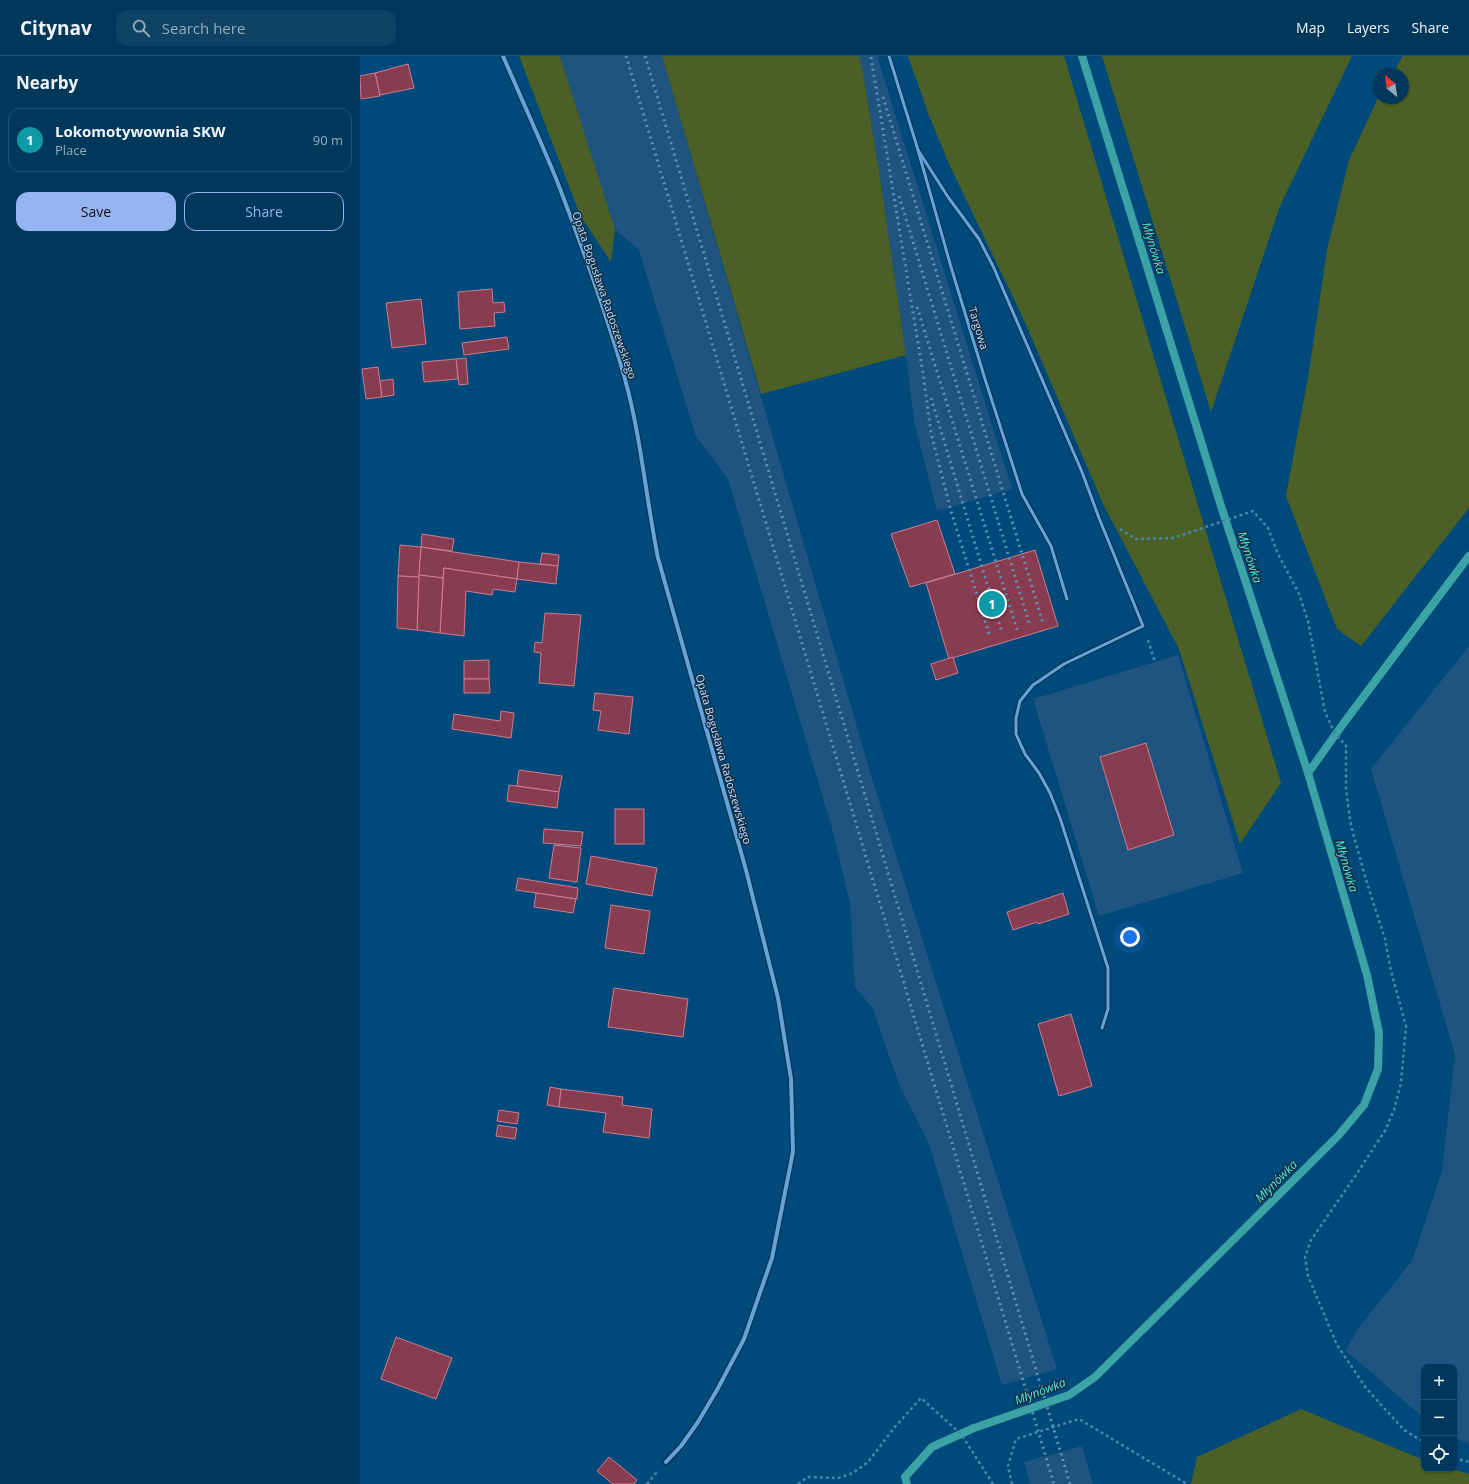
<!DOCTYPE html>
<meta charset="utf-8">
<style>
:root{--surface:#00385c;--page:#0e4365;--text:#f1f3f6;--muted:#95acbb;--line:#225272;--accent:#95b2f1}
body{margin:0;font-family:"Open Sans",sans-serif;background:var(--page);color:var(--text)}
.controls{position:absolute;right:12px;bottom:12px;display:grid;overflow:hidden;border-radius:8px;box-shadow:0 1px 3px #0004}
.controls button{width:36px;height:36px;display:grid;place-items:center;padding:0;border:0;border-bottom:1px solid var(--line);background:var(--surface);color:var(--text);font:20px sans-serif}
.compass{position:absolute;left:1013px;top:12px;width:36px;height:36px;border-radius:50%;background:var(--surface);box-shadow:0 1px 3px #0004;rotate:331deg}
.you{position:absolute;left:770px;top:881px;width:14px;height:14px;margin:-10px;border:3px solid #fff;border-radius:50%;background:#1a73e8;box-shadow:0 0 0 6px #1a73e833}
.badge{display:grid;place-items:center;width:26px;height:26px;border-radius:50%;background:var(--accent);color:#fff;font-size:13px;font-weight:700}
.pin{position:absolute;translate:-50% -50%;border:2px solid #fff;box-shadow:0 1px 4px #0006}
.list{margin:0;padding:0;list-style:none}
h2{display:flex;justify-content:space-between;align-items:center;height:52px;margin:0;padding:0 16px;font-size:17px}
h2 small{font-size:13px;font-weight:400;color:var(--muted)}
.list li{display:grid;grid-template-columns:26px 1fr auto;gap:12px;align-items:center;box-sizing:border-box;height:64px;margin:0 8px 8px;padding:0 8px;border:1px solid var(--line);border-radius:12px}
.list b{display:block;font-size:15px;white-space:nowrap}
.list p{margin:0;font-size:13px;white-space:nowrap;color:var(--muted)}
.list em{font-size:13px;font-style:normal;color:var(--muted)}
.actions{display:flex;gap:8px;padding:12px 16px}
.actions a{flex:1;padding:9px 0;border:1px solid var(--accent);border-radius:12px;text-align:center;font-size:14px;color:var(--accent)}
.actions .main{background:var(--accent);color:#111}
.icon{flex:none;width:22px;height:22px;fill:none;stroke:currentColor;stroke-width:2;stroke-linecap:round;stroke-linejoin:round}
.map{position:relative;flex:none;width:1109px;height:1428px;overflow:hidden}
header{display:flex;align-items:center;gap:24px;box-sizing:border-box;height:56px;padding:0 20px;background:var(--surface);border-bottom:1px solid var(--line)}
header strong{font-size:19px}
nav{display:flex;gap:22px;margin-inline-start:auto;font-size:14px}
.search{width:280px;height:36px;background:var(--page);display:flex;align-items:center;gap:10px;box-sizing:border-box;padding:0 14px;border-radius:12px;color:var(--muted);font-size:15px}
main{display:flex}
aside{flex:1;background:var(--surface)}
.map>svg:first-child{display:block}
</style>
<header>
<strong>Citynav</strong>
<div class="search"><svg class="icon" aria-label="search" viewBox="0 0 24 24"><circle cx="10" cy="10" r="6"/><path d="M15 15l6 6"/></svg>Search here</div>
<nav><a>Map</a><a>Layers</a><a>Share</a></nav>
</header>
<main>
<aside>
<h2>Nearby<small></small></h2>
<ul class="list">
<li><span class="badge" style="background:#0f9aa8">1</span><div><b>Lokomotywownia SKW</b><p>Place</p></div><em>90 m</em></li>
</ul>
<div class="actions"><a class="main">Save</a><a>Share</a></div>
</aside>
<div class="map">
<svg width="1109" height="1428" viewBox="0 0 1109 1428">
<rect width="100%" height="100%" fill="#004a7b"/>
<g fill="#1e547f">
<polygon points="200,0 302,0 510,716 697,1313 642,1329 569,1088 540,1031 512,951 495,931 490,848 472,772 368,423 335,378 279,194 255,173"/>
<polygon points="499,0 517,0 652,433 577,455 554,365 546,299 520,121 503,17"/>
<polygon points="1109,590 1109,1387 1094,1382 1094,1311 1064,1311 1064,1362 985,1294 1001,1269 1052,1205 1082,1115 1095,999 1011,713"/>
<polygon points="818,599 883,817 739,860 673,643"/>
<polygon points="722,1390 733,1428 670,1428 664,1406"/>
</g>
<g fill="#4b6027">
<polygon points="159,0 200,0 255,173 251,206 220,159"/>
<polygon points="302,0 499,0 503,17 520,121 546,299 401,338"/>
<polygon points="548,0 704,0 921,727 880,788 819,593 743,448 664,264 589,108 568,57"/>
<polygon points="742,0 992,0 920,150 851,356"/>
<polygon points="1043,0 1109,0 1109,452 1001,590 977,573 926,440 949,316 967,194 989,104 1019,40 1019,42 1043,42 1043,18 1032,18"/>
<polygon points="941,1353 1064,1404 1064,1413 1093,1413 1109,1418 1109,1428 831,1428 837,1401"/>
</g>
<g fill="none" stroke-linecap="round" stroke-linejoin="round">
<g stroke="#3ba3a5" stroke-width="8">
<polyline points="948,717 983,668 1109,500"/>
<polyline points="547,1428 545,1421 572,1391 614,1372 709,1339 735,1321 978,1080 1004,1049 1018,1013 1019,977 1007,919 948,717 861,450 722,0"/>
</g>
</g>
<g fill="#873c4f" stroke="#cf7d8f">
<polygon points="48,8 54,32 20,39 15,17"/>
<polygon points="15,17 20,40 1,43 0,20"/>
<polygon points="132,233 133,247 144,246 145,256 134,257 135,270 100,273 98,236"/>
<polygon points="61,243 66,288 32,292 26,247"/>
<polygon points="147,281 149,293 104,299 102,287"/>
<polygon points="106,302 108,328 99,329 96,303"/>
<polygon points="96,303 98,323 64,326 62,306"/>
<polygon points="18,311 22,341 6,343 2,313"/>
<polygon points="33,323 34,339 22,341 20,325"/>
<polygon points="577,464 595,518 550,531 531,478"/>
<polygon points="62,478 94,483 92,495 61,491"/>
<polygon points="40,489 61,491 59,521 38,520"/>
<polygon points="61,491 159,506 157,523 84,512 83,522 59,519"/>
<polygon points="675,494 698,570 589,603 566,527"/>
<polygon points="182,497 199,499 198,510 180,508"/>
<polygon points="159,506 198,510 196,528 157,523"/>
<polygon points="84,512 157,523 155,536 133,533 132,539 106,535 104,580 80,577"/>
<polygon points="59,519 83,522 80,577 57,574"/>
<polygon points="38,520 59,521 57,574 37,572"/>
<polygon points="185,557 221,559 214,630 179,627 181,597 174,596 175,586 182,587"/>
<polygon points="593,601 598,617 576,624 571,608"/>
<polygon points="129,604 129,623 104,623 104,605"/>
<polygon points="104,623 129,623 130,637 104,637"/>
<polygon points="235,637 273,641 269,678 238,674 241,655 233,654"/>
<polygon points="141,655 154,657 151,682 92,673 94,658 140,665"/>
<polygon points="786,687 814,779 768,794 740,701"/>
<polygon points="159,714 202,720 199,736 157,730"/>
<polygon points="149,729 199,736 197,752 147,745"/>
<rect x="255" y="753" width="29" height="35"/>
<polygon points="184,773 223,776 221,790 183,787"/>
<polygon points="194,789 221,792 217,826 189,822"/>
<polygon points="231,800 297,812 292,840 226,828"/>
<polygon points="158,822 218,832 217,843 156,834"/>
<polygon points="176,837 216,843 213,857 174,851"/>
<polygon points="703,837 709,858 678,868 677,866 653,874 647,856"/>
<polygon points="251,849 290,855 284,898 245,892"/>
<polygon points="254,932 328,943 323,981 248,971"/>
<polygon points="711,958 732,1030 699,1040 678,968"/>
<polygon points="190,1031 201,1033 199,1051 187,1049"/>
<polygon points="201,1033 263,1041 262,1049 292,1053 289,1082 243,1076 246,1057 199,1051"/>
<polygon points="139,1054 159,1057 157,1068 137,1065"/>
<polygon points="138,1069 157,1072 155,1083 136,1080"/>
<polygon points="36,1281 92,1302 76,1343 21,1323"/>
<polygon points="249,1401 277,1424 274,1428 253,1428 237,1415"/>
</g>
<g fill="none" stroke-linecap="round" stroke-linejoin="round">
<g stroke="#0e2f4a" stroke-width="5">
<g id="lane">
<polyline points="529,0 558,94 591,211 625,323 662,438 691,490 707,543"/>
<polyline points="558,94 588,141 619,183 633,210 722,416 739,462 783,570 704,608 673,629 660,645 656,662 656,678 665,698 679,717 690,737 700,762 748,912 748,953 742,972"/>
</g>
</g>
<g stroke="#0e2f4a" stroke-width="6">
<path id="street" d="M143,0C161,42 180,83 197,125C222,190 246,256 265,323C281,381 286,442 298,502L386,814L418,942L431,1023L433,1095L431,1106L412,1202L384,1283L357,1334L338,1366L321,1390L306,1406"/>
</g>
<g stroke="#4a83ac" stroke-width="2.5" stroke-dasharray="3 3" stroke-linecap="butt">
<polyline points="760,473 776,483 813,482 893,455 908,472 917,496 939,538 948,565 965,656 974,676 986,690 986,734 991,770 1007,827 1025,883 1031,915 1046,970 1041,1027 1034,1054 1026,1073 996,1119 951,1184 945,1201 948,1220 977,1289 1006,1332 1044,1374 1064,1386"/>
<polyline points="788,584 795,606"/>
<polyline points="1094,1402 1109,1406"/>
<polyline points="287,1428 297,1416"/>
<polyline points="438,1428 448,1421 478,1422 493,1417 508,1406 534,1372 561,1342 601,1378 633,1428"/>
<polyline points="652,1428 648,1410 656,1383 719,1363 827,1428"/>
</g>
<use href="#lane" stroke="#65a4da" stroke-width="3"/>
<use href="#street" stroke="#65a4da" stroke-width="4"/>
<g stroke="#5d92b9" stroke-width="3" stroke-dasharray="2 4" stroke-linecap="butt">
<polyline points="266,0 694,1428"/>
<polyline points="285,0 710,1428"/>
<polyline points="511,1 563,317 571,377 591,455 630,581"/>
<polyline points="523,41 683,567"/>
<polyline points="539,140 670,570"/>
<polyline points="557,251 657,574"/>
<polyline points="571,342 642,577"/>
</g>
</g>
<g text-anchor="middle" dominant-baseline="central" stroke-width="3" stroke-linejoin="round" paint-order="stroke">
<g font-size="11" fill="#beddfa" stroke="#152f46">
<text transform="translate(245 239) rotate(71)">Opata Bogusława Radoszewskiego</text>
<text transform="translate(619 272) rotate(73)">Targowa</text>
<text transform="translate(364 703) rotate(74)">Opata Bogusława Radoszewskiego</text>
</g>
<g font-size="12" font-style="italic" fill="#4ee8da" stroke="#152f46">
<text transform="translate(794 192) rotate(73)">Młynówka</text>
<text transform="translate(890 501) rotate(72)">Młynówka</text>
<text transform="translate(987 810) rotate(74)">Młynówka</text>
<text transform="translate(916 1125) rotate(-45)">Młynówka</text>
<text transform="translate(680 1335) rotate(-21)">Młynówka</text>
</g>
</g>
</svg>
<div class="controls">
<button>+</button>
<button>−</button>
<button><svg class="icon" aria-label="locate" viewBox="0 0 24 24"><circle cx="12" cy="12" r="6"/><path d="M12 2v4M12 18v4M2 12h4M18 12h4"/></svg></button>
</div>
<svg class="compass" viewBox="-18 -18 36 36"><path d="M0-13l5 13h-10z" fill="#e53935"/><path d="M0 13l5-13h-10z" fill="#95acbb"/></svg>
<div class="you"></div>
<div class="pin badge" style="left:632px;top:548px;background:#0f9aa8">1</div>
</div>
</main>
